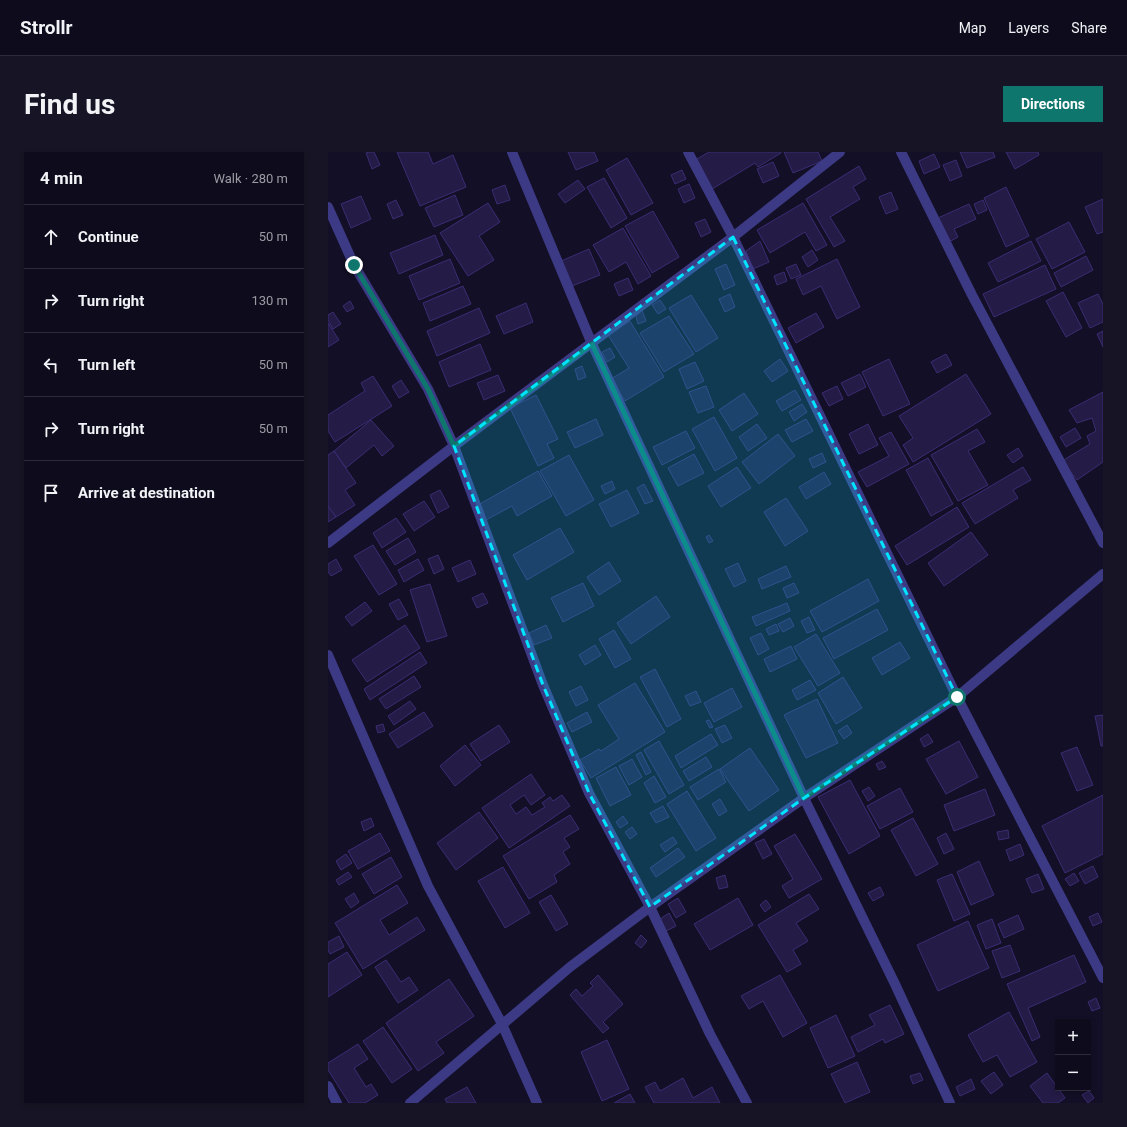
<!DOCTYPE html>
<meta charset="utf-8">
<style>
:root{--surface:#0e0b1c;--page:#171425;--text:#f1f3f6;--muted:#9b9ba3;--line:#2e2b3b;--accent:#0f766e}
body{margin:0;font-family:Roboto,sans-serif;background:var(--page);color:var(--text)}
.controls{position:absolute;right:12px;bottom:12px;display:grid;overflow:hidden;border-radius:0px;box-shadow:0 2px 6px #0003}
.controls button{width:36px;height:36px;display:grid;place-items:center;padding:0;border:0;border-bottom:1px solid var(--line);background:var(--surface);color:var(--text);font:20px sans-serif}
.stop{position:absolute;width:12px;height:12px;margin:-9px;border:3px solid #0f766e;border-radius:50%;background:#fff}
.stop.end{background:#0f766e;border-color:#fff;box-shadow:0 1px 4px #0008}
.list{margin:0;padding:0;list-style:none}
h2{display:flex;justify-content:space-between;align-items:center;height:52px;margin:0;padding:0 16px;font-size:17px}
h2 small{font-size:13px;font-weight:400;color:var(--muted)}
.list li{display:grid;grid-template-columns:26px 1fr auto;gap:12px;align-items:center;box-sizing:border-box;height:64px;padding:0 16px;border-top:1px solid var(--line)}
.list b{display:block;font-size:15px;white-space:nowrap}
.list em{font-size:13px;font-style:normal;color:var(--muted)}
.icon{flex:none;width:22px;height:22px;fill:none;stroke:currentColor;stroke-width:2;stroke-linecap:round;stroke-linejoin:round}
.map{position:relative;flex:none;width:775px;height:951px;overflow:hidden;border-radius:0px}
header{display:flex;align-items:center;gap:24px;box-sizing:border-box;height:56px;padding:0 20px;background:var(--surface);border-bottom:1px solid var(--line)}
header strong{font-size:19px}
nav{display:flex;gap:22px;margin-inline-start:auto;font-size:14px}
.intro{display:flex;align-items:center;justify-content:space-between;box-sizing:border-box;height:96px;padding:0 24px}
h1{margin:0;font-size:28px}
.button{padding:10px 18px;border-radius:0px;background:var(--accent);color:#fff;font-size:14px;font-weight:700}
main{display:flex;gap:24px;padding:0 24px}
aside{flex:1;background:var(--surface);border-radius:0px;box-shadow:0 2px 6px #0003}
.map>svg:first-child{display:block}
</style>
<header>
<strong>Strollr</strong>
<nav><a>Map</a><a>Layers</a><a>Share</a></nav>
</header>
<div class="intro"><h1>Find us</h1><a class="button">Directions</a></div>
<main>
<aside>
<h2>4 min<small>Walk · 280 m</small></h2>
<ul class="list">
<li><svg class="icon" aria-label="ahead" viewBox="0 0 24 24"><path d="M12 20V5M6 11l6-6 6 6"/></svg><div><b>Continue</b></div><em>50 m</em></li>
<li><svg class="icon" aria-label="right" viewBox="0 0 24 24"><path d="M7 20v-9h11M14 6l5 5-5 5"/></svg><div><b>Turn right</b></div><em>130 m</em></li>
<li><svg class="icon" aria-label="left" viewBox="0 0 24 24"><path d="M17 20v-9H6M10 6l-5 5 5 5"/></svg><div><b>Turn left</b></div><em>50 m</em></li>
<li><svg class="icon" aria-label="right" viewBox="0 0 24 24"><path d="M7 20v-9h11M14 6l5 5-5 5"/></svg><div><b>Turn right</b></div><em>50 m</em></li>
<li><svg class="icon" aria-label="arrive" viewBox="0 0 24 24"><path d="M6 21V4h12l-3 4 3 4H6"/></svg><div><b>Arrive at destination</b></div></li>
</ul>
</aside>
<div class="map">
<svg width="775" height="951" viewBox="0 0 775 951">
<rect width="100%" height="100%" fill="#130f26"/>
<g fill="#241b47" stroke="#3b2d73">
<polygon points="41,0 46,0 52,13 44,17 38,1"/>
<polygon points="69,0 100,0 105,12 125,3 138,35 92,54"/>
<polygon points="240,0 266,0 270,9 248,18"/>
<polygon points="381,0 453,0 453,1 430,15 427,11 384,37 367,8"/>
<polygon points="456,0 490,0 494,9 465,21"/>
<polygon points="632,0 665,0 667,5 639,16"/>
<polygon points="678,0 710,0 711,3 687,17"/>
<polygon points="606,2 612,15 596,22 591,9"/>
<polygon points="299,6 325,51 303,63 278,18"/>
<polygon points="628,8 634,24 622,29 615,13"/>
<polygon points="445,10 451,24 435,31 429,17"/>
<polygon points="531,14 538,27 525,35 532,47 502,65 517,89 506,95 478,47"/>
<polygon points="354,18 358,27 347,32 343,23"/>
<polygon points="276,26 299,66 283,76 259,35"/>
<polygon points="250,28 257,37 237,51 230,42"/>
<polygon points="361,32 367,46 356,51 350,37"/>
<polygon points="177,33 182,48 169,52 164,38"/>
<polygon points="678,35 701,84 678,95 656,46"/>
<polygon points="563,40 570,57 558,62 551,45"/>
<polygon points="127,43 135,63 106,75 97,56"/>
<polygon points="33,44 43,67 23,76 13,52"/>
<polygon points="775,47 775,80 769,82 757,55"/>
<polygon points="68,48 75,63 65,67 59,52"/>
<polygon points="655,48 659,58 650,62 646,52"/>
<polygon points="160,51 172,70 151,84 166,108 140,124 112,81"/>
<polygon points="475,51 499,93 488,99 477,80 442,101 429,78"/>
<polygon points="641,52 648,67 626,77 630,85 621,90 610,66"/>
<polygon points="325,59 351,105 324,121 297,74"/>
<polygon points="377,67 383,80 373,85 367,71"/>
<polygon points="741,70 757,100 724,117 708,87"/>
<polygon points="295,76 323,124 310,132 298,110 281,120 265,93"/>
<polygon points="107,83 115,103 71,122 62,101"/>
<polygon points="432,89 441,110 425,117 418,99"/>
<polygon points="703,89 713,109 670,130 660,111"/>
<polygon points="261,97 272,123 244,134 233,109"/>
<polygon points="484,98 490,108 480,115 474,105"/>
<polygon points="758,104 765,118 733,135 726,121"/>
<polygon points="122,107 132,131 91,148 81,124"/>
<polygon points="509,107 532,155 509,167 493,134 475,143 468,127"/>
<polygon points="398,112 407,133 396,138 387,117"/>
<polygon points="468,112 473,123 463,127 458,116"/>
<polygon points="717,113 728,137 666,165 655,142"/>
<polygon points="456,120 459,129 449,133 446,124"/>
<polygon points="300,126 305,138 291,144 286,132"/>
<polygon points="135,134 143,152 102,169 95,151"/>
<polygon points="735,140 754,176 738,185 718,149"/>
<polygon points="402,142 407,155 397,160 391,147"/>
<polygon points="770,142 775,152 775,170 762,176 750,151"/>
<polygon points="363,143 390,186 368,200 341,156"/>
<polygon points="332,148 338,157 330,162 324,153"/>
<polygon points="22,149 26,156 19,160 15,154"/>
<polygon points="198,151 205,170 176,182 168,164"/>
<polygon points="151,156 162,181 109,204 99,179"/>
<polygon points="314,158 318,169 310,172 307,161"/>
<polygon points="5,160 13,172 5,177 0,168 0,163"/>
<polygon points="488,161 496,175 468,191 460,176"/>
<polygon points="341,164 366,202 336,220 312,181"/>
<polygon points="302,169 336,225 297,249 283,227 301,216 280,183"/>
<polygon points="0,171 11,188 0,195"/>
<polygon points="775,179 775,195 769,182"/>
<polygon points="152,192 163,218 121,235 111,210"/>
<polygon points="282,196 287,205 279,210 274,200"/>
<polygon points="618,202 624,213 609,221 603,210"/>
<polygon points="452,207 460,219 444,230 436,219"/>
<polygon points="561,207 582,252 555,264 534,220"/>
<polygon points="367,210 376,229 359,237 351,217"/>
<polygon points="254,214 258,225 250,228 247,217"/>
<polygon points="532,222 538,235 520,244 513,231"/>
<polygon points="638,222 663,262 585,310 575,293 585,286 571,264"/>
<polygon points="170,223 177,239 156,248 149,231"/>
<polygon points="45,224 64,254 7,290 0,279 0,263 37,239 33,231"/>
<polygon points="73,228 81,240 71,246 64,234"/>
<polygon points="378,234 386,255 370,261 361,240"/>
<polygon points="509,234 515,247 501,254 494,241"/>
<polygon points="467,238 473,248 454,259 448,249"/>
<polygon points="775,240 775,310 749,328 734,309 762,292 759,284 768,279 764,266 749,271 741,258"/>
<polygon points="416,241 430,262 404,279 391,258"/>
<polygon points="208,243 230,287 219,292 226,306 210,314 182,256"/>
<polygon points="474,252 479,260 466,269 461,260"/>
<polygon points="386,265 409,306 387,319 364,277"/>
<polygon points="268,267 275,283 247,296 239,280"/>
<polygon points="478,267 485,279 464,290 457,278"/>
<polygon points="43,268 66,294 54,304 46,293 18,316 6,299"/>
<polygon points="429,272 439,286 420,299 411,285"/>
<polygon points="540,272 550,293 531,302 521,282"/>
<polygon points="747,276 753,286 738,295 732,285"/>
<polygon points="649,277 657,290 640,299 660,333 630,349 603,303"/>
<polygon points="358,279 367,296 334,313 325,295"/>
<polygon points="563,280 581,312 539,335 530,320 561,304 551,286"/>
<polygon points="450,282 467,304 431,332 414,310"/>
<polygon points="690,296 695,304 685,311 679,303"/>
<polygon points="6,299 28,331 17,338 27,353 8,365 0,354 0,303"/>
<polygon points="494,301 498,310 485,316 481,307"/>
<polygon points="366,302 376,321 350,334 340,316"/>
<polygon points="241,303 266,348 238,364 212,319"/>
<polygon points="600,306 625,352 603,364 578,318"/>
<polygon points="409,315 423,336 393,355 380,334"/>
<polygon points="695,315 703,328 685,338 690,346 647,372 634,351"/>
<polygon points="210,319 224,344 189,364 184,354 158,368 150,353"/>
<polygon points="496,320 503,332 478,347 471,335"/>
<polygon points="284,329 287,337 277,342 273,334"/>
<polygon points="316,332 325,349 317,352 309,336"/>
<polygon points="112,338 121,355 110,361 102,343"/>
<polygon points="299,338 311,361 283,375 271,352"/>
<polygon points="458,346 480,379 457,394 436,360"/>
<polygon points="96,349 107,365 86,379 75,362"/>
<polygon points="0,354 8,365 0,370"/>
<polygon points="629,355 641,375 579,413 567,394"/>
<polygon points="68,366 78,380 54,396 45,381"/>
<polygon points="232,376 246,400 199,428 185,403"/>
<polygon points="643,380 660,403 616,434 600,411"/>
<polygon points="381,383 385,389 381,391 378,385"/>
<polygon points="80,386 88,400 67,413 58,399"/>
<polygon points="45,393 69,432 51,443 26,404"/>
<polygon points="110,403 116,417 106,422 100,407"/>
<polygon points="8,407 14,418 3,424 0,420 0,412"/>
<polygon points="90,407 96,418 76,430 70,418"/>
<polygon points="142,408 148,422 130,430 124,416"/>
<polygon points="281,410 293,429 271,443 259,425"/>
<polygon points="410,411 418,429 406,435 397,417"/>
<polygon points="458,414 463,425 434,437 430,427"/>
<polygon points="540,427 551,449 494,480 482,459"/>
<polygon points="255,431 266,454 235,470 223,446"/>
<polygon points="466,431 471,441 459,446 455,436"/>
<polygon points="102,432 119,484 99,490 82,438"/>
<polygon points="155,441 160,451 149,456 144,446"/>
<polygon points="328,444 342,465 303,492 289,471"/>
<polygon points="71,447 80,463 70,468 61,452"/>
<polygon points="37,450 44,459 24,474 17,465"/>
<polygon points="459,451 462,459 428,474 424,465"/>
<polygon points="549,457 560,478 506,507 495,486"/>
<polygon points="481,465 487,478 479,481 473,469"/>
<polygon points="462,466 466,474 455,480 450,472"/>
<polygon points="448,472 451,479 441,483 438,477"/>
<polygon points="77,473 92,496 39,530 24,508"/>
<polygon points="218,473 224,486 206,493 201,481"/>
<polygon points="286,478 303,507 287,516 271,487"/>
<polygon points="433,481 441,497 430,503 422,486"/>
<polygon points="488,482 512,521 490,534 466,495"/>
<polygon points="572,490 582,506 554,523 544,506"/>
<polygon points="267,493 273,503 257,513 251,503"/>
<polygon points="463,494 469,507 442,520 436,507"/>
<polygon points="92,500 99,511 42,548 36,537"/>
<polygon points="327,517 353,567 339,575 312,525"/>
<polygon points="86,524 93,535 58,557 51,547"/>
<polygon points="515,525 534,556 508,572 490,541"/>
<polygon points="482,528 488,538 469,548 464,538"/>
<polygon points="307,531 337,580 263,626 252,608 271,597 273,599 291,587 270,553"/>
<polygon points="253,534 260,548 248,554 241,540"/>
<polygon points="404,536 414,555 386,570 376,551"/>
<polygon points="368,539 373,550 362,554 357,544"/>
<polygon points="489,547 510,591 478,606 456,563"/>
<polygon points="82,549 88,557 66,573 60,564"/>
<polygon points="96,560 105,574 70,596 61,582"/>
<polygon points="259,560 264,570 244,580 239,571"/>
<polygon points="775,563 775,594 773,594 767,564"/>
<polygon points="381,568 385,575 382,576 378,569"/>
<polygon points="55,572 57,579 50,581 48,574"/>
<polygon points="171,573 182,590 153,609 142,592"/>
<polygon points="397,573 404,586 394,591 387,577"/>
<polygon points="519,573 524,581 516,587 510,579"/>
<polygon points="383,582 390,593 353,616 347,604"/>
<polygon points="600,582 605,590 596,595 592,587"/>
<polygon points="331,589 356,633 341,642 316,598"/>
<polygon points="631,589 650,625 618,642 598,607"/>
<polygon points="137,593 153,613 127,634 112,614"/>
<polygon points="749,595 765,633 749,639 733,601"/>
<polygon points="422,596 451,638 421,659 392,617"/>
<polygon points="313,600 323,620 318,623 308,603"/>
<polygon points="378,605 384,615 361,629 355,619"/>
<polygon points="304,607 314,625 301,633 291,614"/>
<polygon points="554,609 558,615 551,618 548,612"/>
<polygon points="288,615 303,643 282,654 268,626"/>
<polygon points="391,617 398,630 370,648 362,635"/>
<polygon points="203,622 217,643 203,653 196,643 182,653 188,662 198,655 204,663 217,655 214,651 222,645 225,649 234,643 242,654 181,696 154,656"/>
<polygon points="326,624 338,645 327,651 316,631"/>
<polygon points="522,628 552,684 521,702 490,645"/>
<polygon points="541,635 547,644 540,649 534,639"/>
<polygon points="572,636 585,660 552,677 539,654"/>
<polygon points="657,637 667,663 626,679 616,653"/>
<polygon points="359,639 388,686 368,699 339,652"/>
<polygon points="775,643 775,702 737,721 714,674"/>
<polygon points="392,647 399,659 391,664 384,652"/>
<polygon points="335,654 341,665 328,671 322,661"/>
<polygon points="151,660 170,686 128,718 109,691"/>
<polygon points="242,663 251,677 236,686 242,695 235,700 242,712 226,723 229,730 201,747 175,704"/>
<polygon points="295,664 300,671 292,676 288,670"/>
<polygon points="43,666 46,674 36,679 33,670"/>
<polygon points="585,666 610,712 588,724 563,678"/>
<polygon points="304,675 309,682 302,687 297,680"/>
<polygon points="680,678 681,686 671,688 669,680"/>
<polygon points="52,681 62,699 30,717 20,699"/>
<polygon points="618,681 626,697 616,702 609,686"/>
<polygon points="467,682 494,727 461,746 454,734 465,727 446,694"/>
<polygon points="345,685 349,691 337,700 332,693"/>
<polygon points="436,687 444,702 435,707 427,691"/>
<polygon points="692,692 696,703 682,709 678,698"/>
<polygon points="350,696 357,705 328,725 322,716"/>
<polygon points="18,702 24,711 13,718 8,709"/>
<polygon points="63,705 74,725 46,742 34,722"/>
<polygon points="651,709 666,743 643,753 629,720"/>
<polygon points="765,714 770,725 757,732 751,721"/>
<polygon points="175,715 202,761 177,776 150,729"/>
<polygon points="20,720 24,725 11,733 8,728"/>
<polygon points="746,721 751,729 742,734 737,727"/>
<polygon points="624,722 642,762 626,769 609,728"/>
<polygon points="710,722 716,737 704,741 698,727"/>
<polygon points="397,723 400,735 391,737 388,726"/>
<polygon points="69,733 80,751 52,768 61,783 89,765 97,778 35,817 7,771"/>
<polygon points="552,735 556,743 545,749 540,741"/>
<polygon points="26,741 31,750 23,756 17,747"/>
<polygon points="481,742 491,757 468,771 480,789 465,798 473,812 459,820 430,773"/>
<polygon points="223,743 240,772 228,779 211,750"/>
<polygon points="350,746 358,760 348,766 340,752"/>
<polygon points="410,746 425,773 382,798 366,772"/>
<polygon points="438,748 443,755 437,760 432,753"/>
<polygon points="341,761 348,774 338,779 332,767"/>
<polygon points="770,761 774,770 765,774 761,765"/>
<polygon points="690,763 696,777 676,786 670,772"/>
<polygon points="664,767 673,791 658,797 649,773"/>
<polygon points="640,769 661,816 610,839 589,793"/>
<polygon points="313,783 319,789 313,796 307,791"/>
<polygon points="11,784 16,795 2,802 0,798 0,790"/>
<polygon points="682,793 692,819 674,826 664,799"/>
<polygon points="19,800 34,823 0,845 0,812"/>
<polygon points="746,803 758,830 700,856 712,885 704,889 679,832"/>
<polygon points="58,808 73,830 81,825 90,838 70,851 47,815"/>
<polygon points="270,823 295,852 275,870 281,876 275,881 242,843 248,837 254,844 265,834 262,831"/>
<polygon points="452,823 479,871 455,885 435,849 421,857 413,844"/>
<polygon points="121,827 146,864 108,890 116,901 90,919 58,871"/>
<polygon points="768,846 772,856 764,859 760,850"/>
<polygon points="562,853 576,882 557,891 555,887 530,900 523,885 547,873 541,863"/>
<polygon points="681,860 709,910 682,925 669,903 655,910 640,883"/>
<polygon points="508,863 527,904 500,916 482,876"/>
<polygon points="55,875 84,917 64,931 35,889"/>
<polygon points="279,888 301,937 274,949 253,900"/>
<polygon points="30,892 40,907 26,916 38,935 43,932 50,943 37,951 21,951 0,918 0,911"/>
<polygon points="529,910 542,940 517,951 503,922"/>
<polygon points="666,920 675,933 663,942 653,929"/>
<polygon points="592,921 595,928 585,932 582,924"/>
<polygon points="719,921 737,946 730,951 715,951 702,934"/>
<polygon points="355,926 365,946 384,935 392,951 326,951 317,935 327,930 332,939"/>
<polygon points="643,927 647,937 632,944 628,935"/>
<polygon points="139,935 148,951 119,951 117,947"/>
<polygon points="761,939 766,946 760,951 754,943"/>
<polygon points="302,942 307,951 286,951"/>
</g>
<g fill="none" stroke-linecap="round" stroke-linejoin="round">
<g stroke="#3d3a85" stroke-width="10">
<polyline points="184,0 264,192 476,646 567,832 622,951"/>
<polyline points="360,0 405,85 629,545 775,826"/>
<polyline points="573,0 644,143 775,391"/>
<polyline points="0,55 26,113 100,237 126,294 215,533 261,641 322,755 382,882 419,951"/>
<polyline points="0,391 126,294 405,85 512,0"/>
<polyline points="0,503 100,734 174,872 209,951"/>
<polyline points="0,934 9,951"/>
<polyline points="82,951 242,815 322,755 476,646 629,545 775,422"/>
</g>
</g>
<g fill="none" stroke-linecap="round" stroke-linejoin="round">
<polyline stroke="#0f766e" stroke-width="5" points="26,113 100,237 126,294 264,192 476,646 629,545"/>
</g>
<path fill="#00e5ff" fill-opacity="0.2" stroke="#00e5ff" stroke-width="3" stroke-dasharray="8 5" stroke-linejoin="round" d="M405,85L629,545L476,646L322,755L261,641L215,533L126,294Z"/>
</svg>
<div class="controls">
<button>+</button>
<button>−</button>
</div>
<div class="stop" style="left:629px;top:545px"></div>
<div class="stop end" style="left:26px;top:113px"></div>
</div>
</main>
